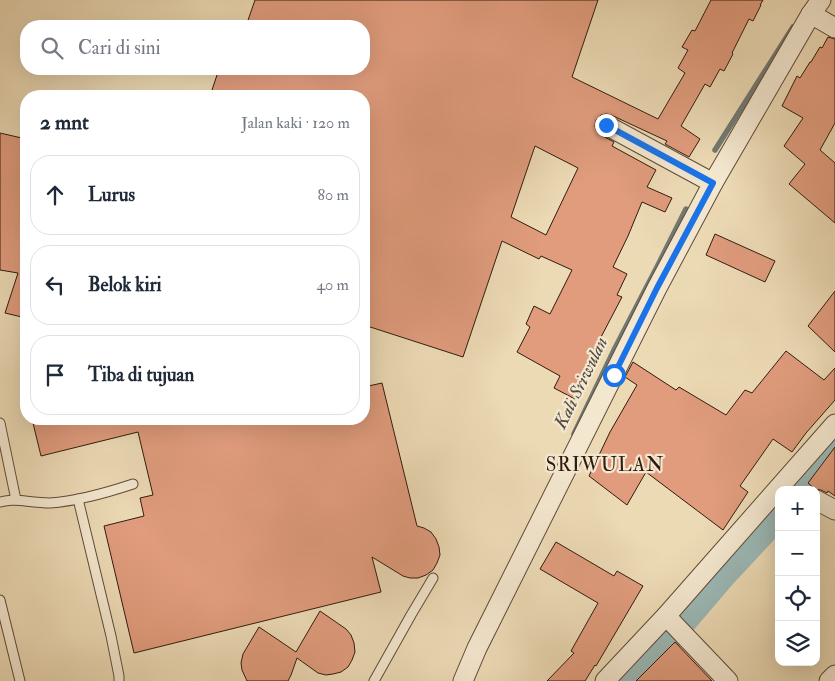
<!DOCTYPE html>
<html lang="id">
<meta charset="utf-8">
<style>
:root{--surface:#fff;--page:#f2f2f3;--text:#1f2937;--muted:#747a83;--line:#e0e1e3}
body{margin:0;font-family:"IM FELL Double Pica",serif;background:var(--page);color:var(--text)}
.controls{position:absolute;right:15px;bottom:15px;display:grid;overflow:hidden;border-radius:10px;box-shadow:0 5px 20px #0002}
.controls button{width:45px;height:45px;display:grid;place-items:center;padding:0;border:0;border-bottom:1px solid var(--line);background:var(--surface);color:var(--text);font:25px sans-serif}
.stop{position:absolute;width:15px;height:15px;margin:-11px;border:4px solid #1a73e8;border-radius:50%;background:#fff}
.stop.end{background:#1a73e8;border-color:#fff;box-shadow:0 1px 5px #0008}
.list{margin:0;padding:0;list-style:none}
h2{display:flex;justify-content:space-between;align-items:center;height:65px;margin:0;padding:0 20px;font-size:21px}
h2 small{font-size:16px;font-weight:400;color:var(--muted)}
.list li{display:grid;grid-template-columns:32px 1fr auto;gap:15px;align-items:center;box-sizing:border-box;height:80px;margin:0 10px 10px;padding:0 10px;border:1px solid var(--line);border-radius:20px}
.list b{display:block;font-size:19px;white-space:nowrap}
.list em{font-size:16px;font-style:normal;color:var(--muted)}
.icon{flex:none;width:28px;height:28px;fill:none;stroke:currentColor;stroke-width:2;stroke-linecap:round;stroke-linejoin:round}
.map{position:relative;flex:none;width:835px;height:681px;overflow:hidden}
.search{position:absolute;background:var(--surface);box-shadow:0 5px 20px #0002;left:20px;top:20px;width:350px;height:55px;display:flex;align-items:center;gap:12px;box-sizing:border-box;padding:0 18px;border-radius:20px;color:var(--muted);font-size:19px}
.panel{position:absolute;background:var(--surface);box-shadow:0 5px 20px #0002;left:20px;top:90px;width:350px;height:335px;border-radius:20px}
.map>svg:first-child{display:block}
</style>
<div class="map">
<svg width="835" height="681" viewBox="0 0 835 681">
<rect width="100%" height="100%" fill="#ecdab5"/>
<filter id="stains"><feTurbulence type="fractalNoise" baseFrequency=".004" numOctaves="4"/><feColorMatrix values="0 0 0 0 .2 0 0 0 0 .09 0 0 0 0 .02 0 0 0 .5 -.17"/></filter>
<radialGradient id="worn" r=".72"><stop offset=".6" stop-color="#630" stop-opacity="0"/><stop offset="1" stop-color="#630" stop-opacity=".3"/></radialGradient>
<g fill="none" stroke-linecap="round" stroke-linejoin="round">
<g stroke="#717973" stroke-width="5.5">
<polyline points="715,150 793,27"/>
<polyline points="574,434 615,348 658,265 686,209"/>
</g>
<g stroke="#9bb8b6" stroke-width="35">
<polyline points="796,490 835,442"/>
<polyline points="624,681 646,659 722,570 779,509"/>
</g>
</g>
<g fill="#e09c7d" stroke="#321b0e" fill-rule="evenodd">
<path d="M255,0H598L572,77L658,119L685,73L678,68L688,50L682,47L692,30L695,31L711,0H763L760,5H761L753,21L749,19L732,53L733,54L724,71L720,69L710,87L705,84L681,126L700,139L689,157L665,144L667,141L611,115L606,114L601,115L596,120L595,126L596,130L601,135L614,142L612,146L656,170L647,187L672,198L665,212L642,202L628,236L613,267L627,274L617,295L622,297L600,339L603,340L575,399L554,388L560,376L517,352L530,327L526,324L534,306L550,314L572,270L541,256L539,259L502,241L463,357L364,325V96H210L219,69H364V26H246ZM535,146L578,168L546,235L511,217Z"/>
<polygon points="828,37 835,39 835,123 820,150 835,163 835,223 789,184 805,164 784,146 803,118 782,106 797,76 800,78 810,62 811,62 820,47 822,48"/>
<polygon points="0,133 26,139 26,318 5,313 18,273 0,270"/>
<polygon points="715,234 775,261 765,282 706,255"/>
<polygon points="835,291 835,352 808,326"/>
<polygon points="786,351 824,380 835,368 835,400 806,433 792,452 773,439 740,486 748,492 723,530 646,472 627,505 589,476 610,432 637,385 625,377 633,362 676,390 679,387 726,415 745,390 752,393"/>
<polygon points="382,383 417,526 424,528 431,532 436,539 439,547 440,555 437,563 433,570 426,575 418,578 410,578 403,576 372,557 381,592 134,653 104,526 144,516 140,498 153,495 138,432 41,456 32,419 364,419 364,387"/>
<polygon points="835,447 835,496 828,491 827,493 821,490 815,489 808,483"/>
<polygon points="556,542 614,576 617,571 643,586 596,666 595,665 585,681 547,681 574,653 571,651 598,603 540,569"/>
<polygon points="320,611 346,629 351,635 354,643 355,652 352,660 348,667 341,672 333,674 326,675 318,673 297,658 291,675 288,681 247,681 242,670 241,663 243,654 259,627 296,652"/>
<polygon points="675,642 712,681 636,681"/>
</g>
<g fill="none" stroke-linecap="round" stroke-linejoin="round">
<g stroke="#604b38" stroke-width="11">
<g id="lane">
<polyline points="0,423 16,500"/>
<polyline points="78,499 111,636 119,676 119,681"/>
<path d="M0,502C5,501 10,500 15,500C27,501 38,503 50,503C78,501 106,493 133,484"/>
<polyline points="0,600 20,681"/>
<polyline points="374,681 411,615 433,578"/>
</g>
</g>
<g stroke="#604b38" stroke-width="21">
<g id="street">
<polyline points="811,14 835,28"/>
<polyline points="606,125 713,183"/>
<polyline points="816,500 835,510"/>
<polyline points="666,616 728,681"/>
<polyline points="463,681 477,648 657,288 713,183 811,14 821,0"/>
<polyline points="605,681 666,616 835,424"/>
<polyline points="829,681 835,675"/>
</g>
</g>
<use href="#lane" stroke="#f3e7cf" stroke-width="9"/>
<use href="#street" stroke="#f3e7cf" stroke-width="19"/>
</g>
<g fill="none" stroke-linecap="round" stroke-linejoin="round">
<polyline stroke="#1a73e8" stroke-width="6" points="606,125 713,183 657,288 614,375"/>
</g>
<g text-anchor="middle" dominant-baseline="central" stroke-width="4.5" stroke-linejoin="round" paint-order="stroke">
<g font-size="18" font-style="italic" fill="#524a40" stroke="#f3e7cf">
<text transform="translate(581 383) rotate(-64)">Kali Sriwulan</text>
</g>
<g font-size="19" letter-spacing="1" fill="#321b0e" stroke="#f3e7cf">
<text x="605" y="465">SRIWULAN</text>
</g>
</g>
<rect width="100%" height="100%" filter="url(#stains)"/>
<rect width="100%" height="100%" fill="url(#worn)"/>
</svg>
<div class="controls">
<button>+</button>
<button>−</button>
<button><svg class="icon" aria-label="locate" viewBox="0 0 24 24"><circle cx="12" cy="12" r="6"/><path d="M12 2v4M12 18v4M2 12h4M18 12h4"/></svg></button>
<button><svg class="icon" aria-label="layers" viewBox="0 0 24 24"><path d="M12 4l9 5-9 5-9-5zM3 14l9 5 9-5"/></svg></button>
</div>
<div class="stop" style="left:614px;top:375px"></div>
<div class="stop end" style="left:606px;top:125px"></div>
<div class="search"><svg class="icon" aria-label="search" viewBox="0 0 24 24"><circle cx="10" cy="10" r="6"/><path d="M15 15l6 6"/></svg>Cari di sini</div>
<section class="panel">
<h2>2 mnt<small>Jalan kaki · 120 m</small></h2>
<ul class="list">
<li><svg class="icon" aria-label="ahead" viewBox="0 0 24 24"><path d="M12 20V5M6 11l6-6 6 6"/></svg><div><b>Lurus</b></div><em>80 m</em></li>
<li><svg class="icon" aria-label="left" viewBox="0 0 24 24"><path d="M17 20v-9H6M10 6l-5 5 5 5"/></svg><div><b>Belok kiri</b></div><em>40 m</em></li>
<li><svg class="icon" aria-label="arrive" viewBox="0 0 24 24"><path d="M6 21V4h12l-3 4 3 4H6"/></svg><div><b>Tiba di tujuan</b></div></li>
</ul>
</section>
</div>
